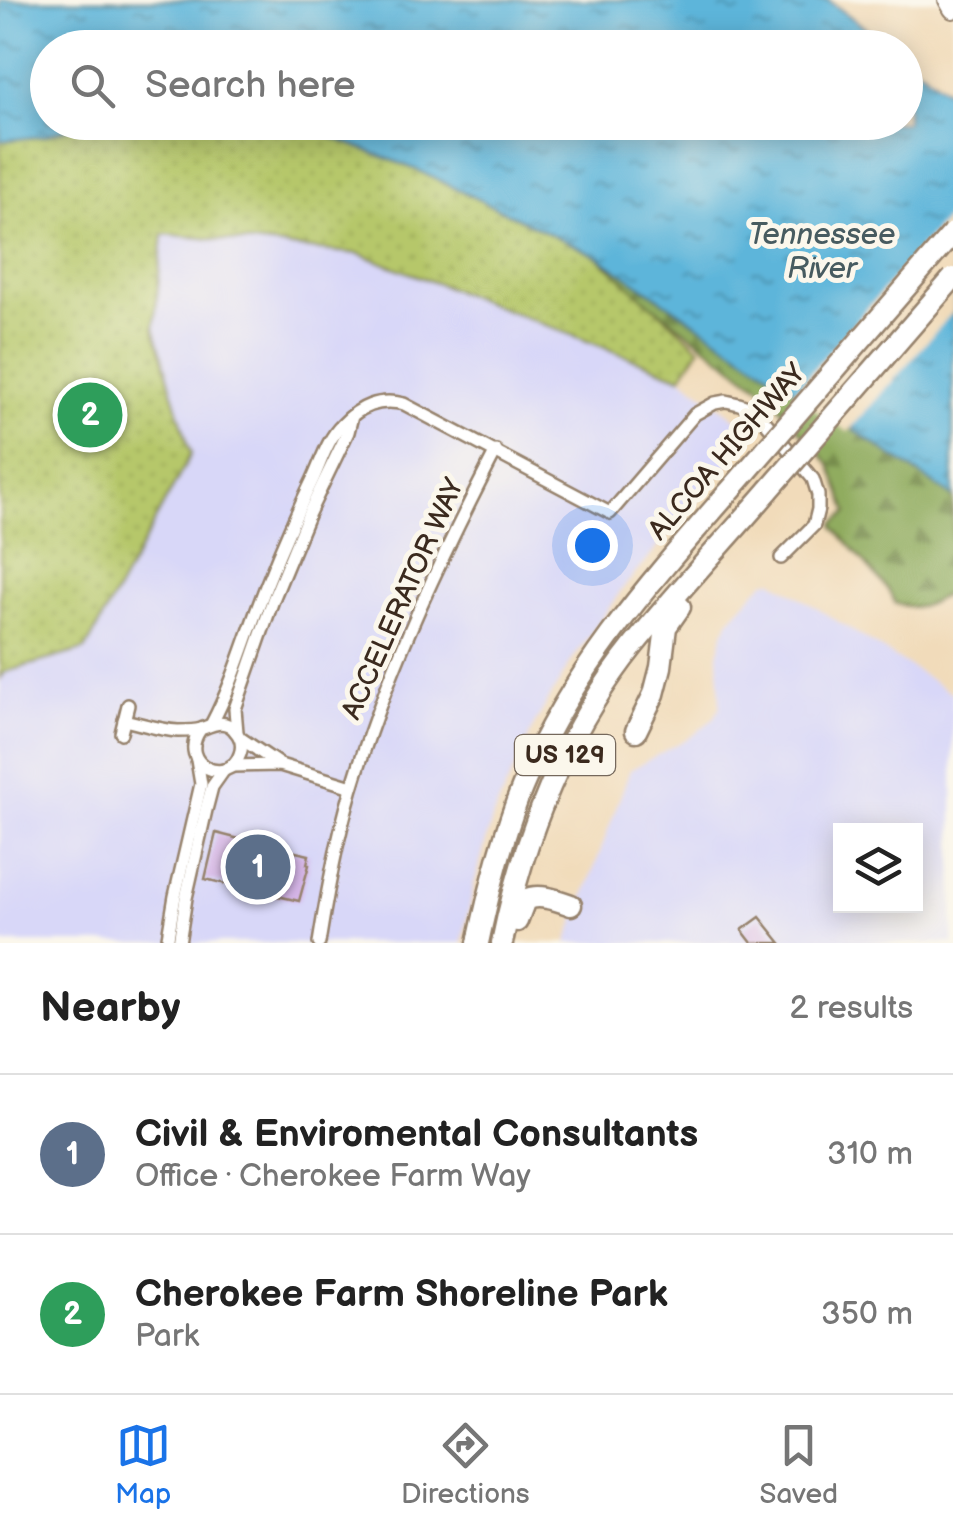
<!DOCTYPE html>
<meta charset="utf-8">
<style>
:root{--surface:#fff;--page:#f2f2f2;--text:#222;--muted:#767676;--line:#e0e0e0;--accent:#1a73e8}
body{margin:0;font-family:"Balsamiq Sans",sans-serif;background:var(--page);color:var(--text)}
.controls{position:absolute;right:30px;bottom:30px;display:grid;overflow:hidden;border-radius:0px;box-shadow:0 5px 25px #0003}
.controls button{width:90px;height:90px;display:grid;place-items:center;padding:0;border:0;border-bottom:2px solid var(--line);background:var(--surface);color:var(--text);font:50px sans-serif}
.you{position:absolute;left:592px;top:545px;width:35px;height:35px;margin:-25px;border:8px solid #fff;border-radius:50%;background:#1a73e8;box-shadow:0 0 0 15px #1a73e833}
.badge{display:grid;place-items:center;width:65px;height:65px;border-radius:50%;background:var(--accent);color:#fff;font-size:32px;font-weight:700}
.pin{position:absolute;translate:-50% -50%;border:5px solid #fff;box-shadow:0 2px 10px #0006}
.list{margin:0;padding:0;list-style:none}
h2{display:flex;justify-content:space-between;align-items:center;height:130px;margin:0;padding:0 40px;font-size:42px}
h2 small{font-size:32px;font-weight:400;color:var(--muted)}
.list li{display:grid;grid-template-columns:65px 1fr auto;gap:30px;align-items:center;box-sizing:border-box;height:160px;padding:0 40px;border-top:2px solid var(--line)}
.list b{display:block;font-size:38px;white-space:nowrap}
.list p{margin:0;font-size:32px;white-space:nowrap;color:var(--muted)}
.list em{font-size:32px;font-style:normal;color:var(--muted)}
.icon{flex:none;width:55px;height:55px;fill:none;stroke:currentColor;stroke-width:2;stroke-linecap:round;stroke-linejoin:round}
.map{position:relative;flex:none;width:953px;height:943px;overflow:hidden}
.search{position:absolute;background:var(--surface);box-shadow:0 5px 25px #0003;left:30px;right:30px;top:30px;height:110px;display:flex;align-items:center;gap:25px;box-sizing:border-box;padding:0 35px;border-radius:55px;color:var(--muted);font-size:38px}
.sheet{height:450px;background:var(--surface)}
nav{display:flex;justify-content:space-around;align-items:center;box-sizing:border-box;height:140px;border-top:2px solid var(--line);background:var(--surface);font-size:28px;color:var(--muted)}
nav a{display:grid;justify-items:center;gap:5px}
nav .on{color:var(--accent)}
.map>svg:first-child{display:block}
</style>
<div class="map">
<svg width="953" height="943" viewBox="0 0 953 943">
<defs>
<pattern id="grass-dots" width="8" height="8" patternUnits="userSpaceOnUse" patternTransform="scale(2.5)"><rect width="8" height="8" fill="#b6c76a"/><path d="M2 2h.1M6 6h.1" fill="none" stroke="#9dab5b" stroke-width="1.8" stroke-linecap="round"/></pattern>
<pattern id="forest-firs" width="22" height="20" patternUnits="userSpaceOnUse" patternTransform="scale(2.5)"><rect width="22" height="20" fill="#90ac5e"/><path d="M5 1l3.5 6h-7zM16 11l3.5 6h-7z" fill="#778c4d"/></pattern>
<pattern id="water-ripples" width="26" height="14" patternUnits="userSpaceOnUse" patternTransform="scale(2.5)"><rect width="26" height="14" fill="#5db5da"/><path d="M2 4q2-2 4 0t4 0M15 11q2-2 4 0t4 0" fill="none" stroke="#4e93b0"/></pattern>
</defs>
<rect width="100%" height="100%" fill="#fbf7ec"/>
<filter id="ink" filterUnits="userSpaceOnUse"><feTurbulence type="fractalNoise" baseFrequency=".01" numOctaves="2"/><feDisplacementMap in="SourceGraphic" scale="20" xChannelSelector="R" yChannelSelector="G"/><feConvolveMatrix kernelMatrix="1 2 1 2 8 2 1 2 1" color-interpolation-filters="sRGB"/></filter>
<filter id="wash" filterUnits="userSpaceOnUse"><feTurbulence type="fractalNoise" baseFrequency=".0048" numOctaves="4" result="noise"/><feDisplacementMap in="SourceGraphic" scale="40" xChannelSelector="R" yChannelSelector="G"/><feGaussianBlur stdDeviation="2.25" result="paint"/><feColorMatrix in="noise" values="0 0 0 0 0 0 0 0 0 0 0 0 0 0 0 0 0 1.4 0 .05"/><feComposite in="paint" operator="in"/></filter>
<g filter="url(#wash)">
<rect width="100%" height="100%" fill="#f1dbba"/>
<g fill="#d8d7f8" fill-rule="evenodd">
<polygon points="163,234 360,254 681,377 755,433 623,588 572,660 535,723 493,816 474,884 462,943 0,943 0,679 5,672 86,649 191,454 154,328"/>
<path d="M772,580L953,694V943H567L630,770L694,735L715,717L720,706L718,654L724,632L732,617L765,581ZM840,831H916V906H840Z"/>
</g>
<polygon fill="url(#grass-dots)" stroke="#787844" stroke-width="2.5" points="105,122 260,122 301,125 417,170 597,256 700,348 681,377 360,254 163,234 154,328 191,454 86,649 5,672 0,679 0,141 44,136 81,124"/>
<path fill="url(#forest-firs)" stroke="#666b3e" stroke-width="2.5" d="M597,256L953,497V591C928,602 926,613 895,603L888,590L835,528L834,524L848,512L830,465L764,390L649,303Z"/>
<g fill="url(#water-ripples)" stroke="#4c707c" stroke-width="2.5">
<polygon points="0,0 828,0 891,47 48,48 48,122 105,123 81,124 44,136 0,141"/>
<polygon points="906,59 953,95 953,497 597,256 417,170 301,125 260,123 906,122"/>
</g>
<polygon fill="#f1dbba" points="953,210 953,312 848,432 792,394"/>
<g id="blocks">
<g fill="#d5b5e7">
<polygon points="216,833 243,840 244,836 257,838 256,843 309,855 307,864 309,865 299,901 205,879"/>
<polygon points="760,917 781,943 752,943 742,930"/>
</g>
</g>
</g>
<g filter="url(#ink)">
<use href="#blocks" fill-opacity="0" stroke="#96826c" stroke-width="2.5"/>
<g fill="none" stroke-linecap="round" stroke-linejoin="round">
<g stroke="#96826c" stroke-width="16">
<g id="street">
<path d="M124,720C142,724 160,730 178,731C185,731 195,731 201,729C214,724 226,718 236,732C241,738 243,746 240,754C229,788 176,765 200,730"/>
<path d="M212,723C230,689 242,651 255,615C272,569 291,524 313,479C321,462 328,438 342,425C360,406 379,398 404,404L610,513L695,414L715,403L726,401L739,404L753,409L763,419L813,479L818,495V509L814,525L781,558"/>
<polyline points="237,732 235,709 273,600 309,513 348,432 352,416"/>
<polyline points="121,733 128,705"/>
<polyline points="240,738 280,765"/>
<polyline points="231,766 280,765 352,787"/>
<polyline points="167,943 175,896 201,784 197,760"/>
<polyline points="179,943 186,898 206,810 212,787 224,770"/>
<path d="M319,943C328,886 339,827 357,772C392,661 442,555 496,451"/>
</g>
</g>
<g stroke="#96826c" stroke-width="22">
<polyline id="primary" points="948,0 953,9"/>
</g>
<g stroke="#96826c" stroke-width="25">
<g id="highway">
<polyline points="636,731 654,694 661,667 666,627 680,607"/>
<path d="M517,921L525,900C539,893 557,900 571,905"/>
<path d="M478,943C489,891 502,837 522,788C572,665 662,569 748,470"/>
<path d="M502,943C523,837 566,730 634,645C677,592 724,542 769,490"/>
</g>
</g>
<use href="#street" stroke="#fff" stroke-width="11"/>
<use href="#primary" stroke="#fff" stroke-width="18"/>
<use href="#highway" stroke="#fff" stroke-width="20"/>
<g stroke="#96826c" stroke-width="25" stroke-linecap="butt">
<g id="highway-bridge">
<polyline points="748,470 953,233"/>
<polyline points="769,490 953,278"/>
</g>
</g>
<use href="#highway-bridge" stroke="#fff" stroke-width="20"/>
</g>
</g>
<g text-anchor="middle" dominant-baseline="central" stroke-width="10" stroke-linejoin="round" paint-order="stroke">
<rect fill="#fbf7ec" stroke="#75685c" stroke-width="2.5" x="515" y="735" width="100" height="40" rx="8"/>
<g font-size="25" font-weight="bold" fill="#3b2a1e">
<text x="565" y="755">US 129</text>
</g>
<g font-size="28" fill="#3b2a1e" stroke="#fbf7ec">
<text transform="translate(727 452) rotate(-49)">ALCOA HIGHWAY</text>
<text transform="translate(403 599) rotate(-66)">ACCELERATOR WAY</text>
</g>
<g font-size="30" font-style="italic" fill="#475b60" stroke="#fbf7ec">
<text x="822" y="235">Tennessee<tspan x="822" dy="34">River</tspan></text>
</g>
</g>
</svg>
<div class="controls">
<button><svg class="icon" aria-label="layers" viewBox="0 0 24 24"><path d="M12 4l9 5-9 5-9-5zM3 14l9 5 9-5"/></svg></button>
</div>
<div class="you"></div>
<div class="pin badge" style="left:258px;top:867px;background:#5c6f8a">1</div>
<div class="pin badge" style="left:90px;top:415px;background:#2e9e5b">2</div>
<div class="search"><svg class="icon" aria-label="search" viewBox="0 0 24 24"><circle cx="10" cy="10" r="6"/><path d="M15 15l6 6"/></svg>Search here</div>
</div>
<section class="sheet">
<h2>Nearby<small>2 results</small></h2>
<ul class="list">
<li><span class="badge" style="background:#5c6f8a">1</span><div><b>Civil &amp; Enviromental Consultants</b><p>Office · Cherokee Farm Way</p></div><em>310 m</em></li>
<li><span class="badge" style="background:#2e9e5b">2</span><div><b>Cherokee Farm Shoreline Park</b><p>Park</p></div><em>350 m</em></li>
</ul>
</section>
<nav>
<a class="on"><svg class="icon" aria-label="map" viewBox="0 0 24 24"><path d="M3 6l6-2 6 2 6-2v14l-6 2-6-2-6 2zM9 4v14M15 6v14"/></svg>Map</a>
<a><svg class="icon" aria-label="directions" viewBox="0 0 24 24"><path d="M12 3l9 9-9 9-9-9zM9 14v-3h6M13 9l2 2-2 2"/></svg>Directions</a>
<a><svg class="icon" aria-label="saved" viewBox="0 0 24 24"><path d="M7 4h10v16l-5-4-5 4z"/></svg>Saved</a>
</nav>
